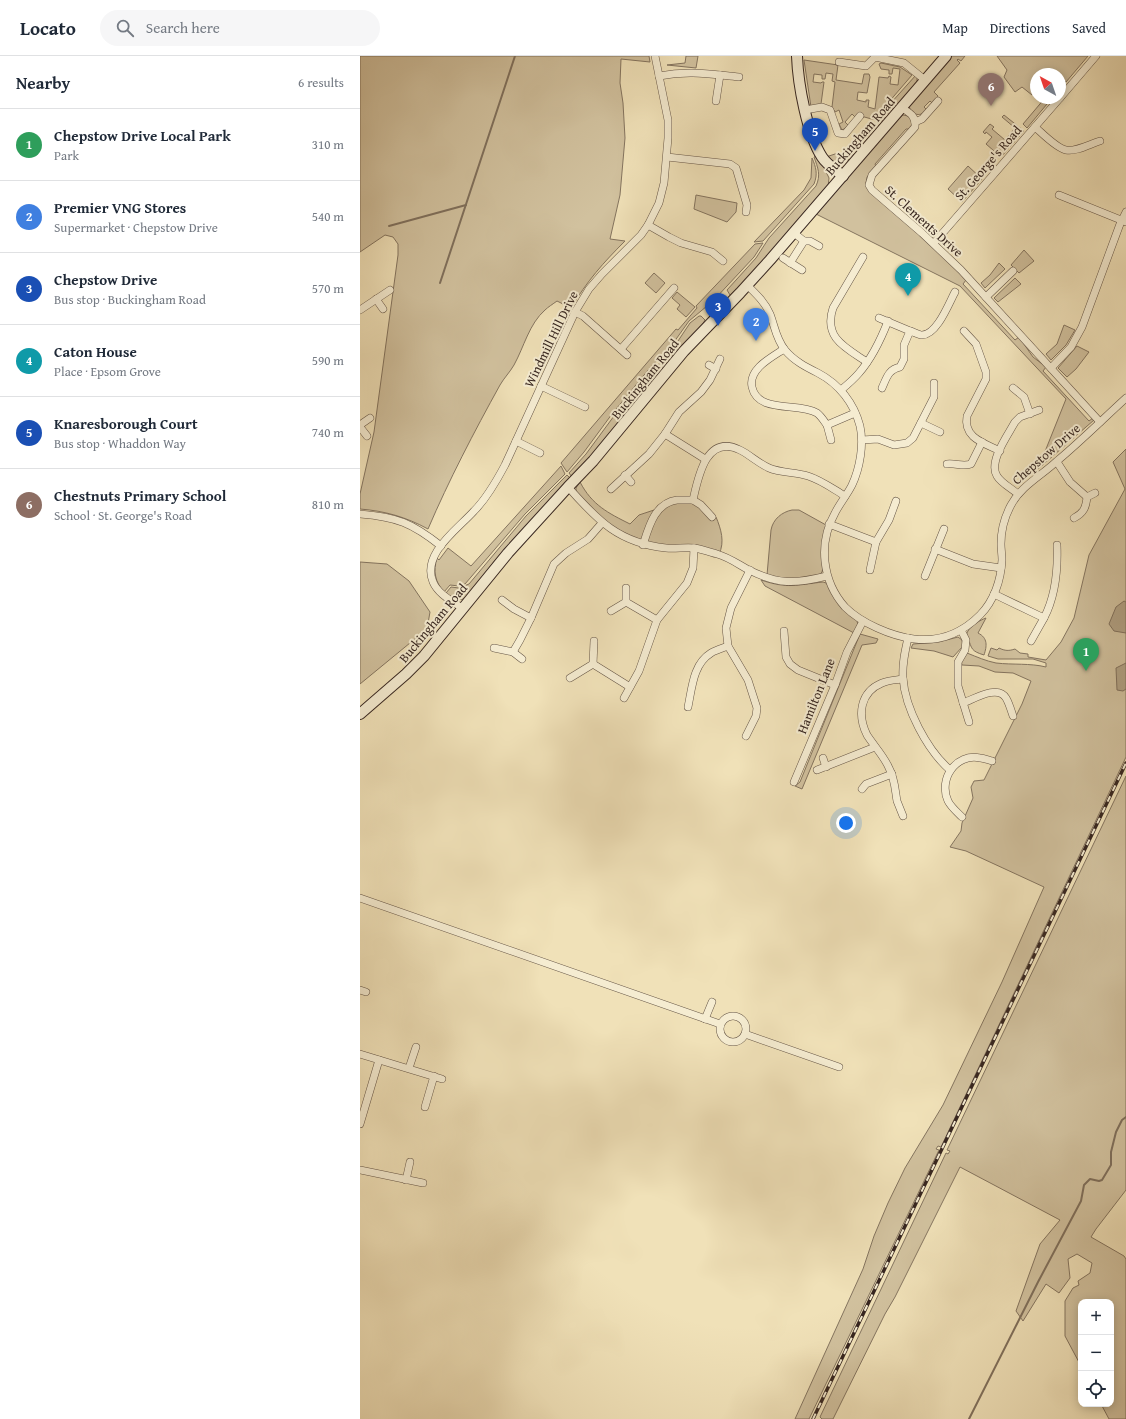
<!DOCTYPE html>
<meta charset="utf-8">
<style>
:root{--surface:#fff;--page:#f6f6f7;--text:#1f2937;--muted:#747a83;--line:#e0e1e3;--accent:#b45309}
body{margin:0;font-family:"Gentium Book Plus",serif;background:var(--page);color:var(--text)}
.controls{position:absolute;right:12px;bottom:12px;display:grid;overflow:hidden;border-radius:8px;box-shadow:0 2px 10px #0003}
.controls button{width:36px;height:36px;display:grid;place-items:center;padding:0;border:0;border-bottom:1px solid var(--line);background:var(--surface);color:var(--text);font:20px sans-serif}
.compass{position:absolute;left:670px;top:12px;width:36px;height:36px;border-radius:50%;background:var(--surface);box-shadow:0 2px 10px #0003;rotate:320deg}
.you{position:absolute;left:486px;top:767px;width:14px;height:14px;margin:-10px;border:3px solid #fff;border-radius:50%;background:#1a73e8;box-shadow:0 0 0 6px #1a73e833}
.badge{display:grid;place-items:center;width:26px;height:26px;border-radius:50%;background:var(--accent);color:#fff;font-size:13px;font-weight:700}
.pin{position:absolute;translate:-50% -33px;filter:drop-shadow(0 1px 2px #0008)}
.pin::after{content:'';position:absolute;top:21px;width:14px;height:12px;background:inherit;clip-path:polygon(0 0,100% 0,50% 100%)}
.list{margin:0;padding:0;list-style:none}
h2{display:flex;justify-content:space-between;align-items:center;height:52px;margin:0;padding:0 16px;font-size:17px}
h2 small{font-size:13px;font-weight:400;color:var(--muted)}
.list li{display:grid;grid-template-columns:26px 1fr auto;gap:12px;align-items:center;box-sizing:border-box;height:72px;padding:0 16px;border-top:1px solid var(--line)}
.list b{display:block;font-size:15px;white-space:nowrap}
.list p{margin:0;font-size:13px;white-space:nowrap;color:var(--muted)}
.list em{font-size:13px;font-style:normal;color:var(--muted)}
.icon{flex:none;width:22px;height:22px;fill:none;stroke:currentColor;stroke-width:2;stroke-linecap:round;stroke-linejoin:round}
.map{position:relative;flex:none;width:766px;height:1363px;overflow:hidden}
header{display:flex;align-items:center;gap:24px;box-sizing:border-box;height:56px;padding:0 20px;background:var(--surface);border-bottom:1px solid var(--line)}
header strong{font-size:19px}
nav{display:flex;gap:22px;margin-inline-start:auto;font-size:14px}
.search{width:280px;height:36px;background:var(--page);display:flex;align-items:center;gap:10px;box-sizing:border-box;padding:0 14px;border-radius:22px;color:var(--muted);font-size:15px}
main{display:flex}
aside{flex:1;background:var(--surface)}
.map>svg:first-child{display:block}
</style>
<header>
<strong>Locato</strong>
<div class="search"><svg class="icon" aria-label="search" viewBox="0 0 24 24"><circle cx="10" cy="10" r="6"/><path d="M15 15l6 6"/></svg>Search here</div>
<nav><a>Map</a><a>Directions</a><a>Saved</a></nav>
</header>
<main>
<aside>
<h2>Nearby<small>6 results</small></h2>
<ul class="list">
<li><span class="badge" style="background:#2e9e5b">1</span><div><b>Chepstow Drive Local Park</b><p>Park</p></div><em>310 m</em></li>
<li><span class="badge" style="background:#3f7fe0">2</span><div><b>Premier VNG Stores</b><p>Supermarket · Chepstow Drive</p></div><em>540 m</em></li>
<li><span class="badge" style="background:#1a4fb4">3</span><div><b>Chepstow Drive</b><p>Bus stop · Buckingham Road</p></div><em>570 m</em></li>
<li><span class="badge" style="background:#0f9aa8">4</span><div><b>Caton House</b><p>Place · Epsom Grove</p></div><em>590 m</em></li>
<li><span class="badge" style="background:#1a4fb4">5</span><div><b>Knaresborough Court</b><p>Bus stop · Whaddon Way</p></div><em>740 m</em></li>
<li><span class="badge" style="background:#8d6e63">6</span><div><b>Chestnuts Primary School</b><p>School · St. George's Road</p></div><em>810 m</em></li>
</ul>
</aside>
<div class="map">
<svg width="766" height="1363" viewBox="0 0 766 1363">
<rect width="100%" height="100%" fill="#f0e1b8"/>
<filter id="stains"><feTurbulence type="fractalNoise" baseFrequency=".005" numOctaves="4"/><feColorMatrix values="0 0 0 0 .2 0 0 0 0 .09 0 0 0 0 .02 0 0 0 .5 -.17"/></filter>
<radialGradient id="worn" r=".72"><stop offset=".6" stop-color="#630" stop-opacity="0"/><stop offset="1" stop-color="#630" stop-opacity=".3"/></radialGradient>
<g fill="#d1c19e" stroke="#84745f">
<path d="M0,0H289L290,6L261,3L260,27L263,47L265,82L260,139L250,183L265,185C243,207 227,225 211,252L197,245C193,248 188,251 185,254C169,268 164,291 154,309C150,316 144,322 140,329C114,376 89,424 68,473C46,461 25,455 0,453V438L14,376L38,199V188L33,181L25,179L0,196Z"/>
<polygon points="326,0 338,0 336,12 307,9 325,7"/>
<path d="M590,0H605L601,5L598,3L597,4L600,7L574,36L578,40L573,48L570,45L564,51L567,54C561,61 552,60 549,50Z"/>
<polygon points="637,0 728,0 706,26 700,21 700,18 697,18 693,15 690,18 676,18 676,34 672,39 662,31 655,36 644,21 647,14"/>
<polygon points="444,4 478,9 476,24 502,28 504,18 509,18 510,21 507,37 498,36 497,44 506,46 506,44 509,44 508,51 515,53 519,21 528,22 529,20 531,21 530,28 538,29 540,13 533,12 532,18 529,18 529,14 521,13 519,8 521,7 540,11 552,19 528,47 519,65 497,59 495,61 492,58 485,66 488,69 484,73 482,74 479,68 483,66 479,54 475,56 472,51 475,26 472,25 473,18 466,17 465,23 462,23 462,19 454,18 453,26 461,27 462,26 464,26 461,48 451,51"/>
<path d="M556,19L557,22V28L495,100C485,107 476,109 466,101L475,98L492,99L495,98L521,67L530,48Z"/>
<polygon points="685,42 692,42 667,72 663,68"/>
<polygon points="543,59 548,60 552,63 552,68 550,73 546,73 515,108 516,111 507,121 506,127 564,182 606,224 603,228 655,284 659,281 673,301 686,311 683,315 729,365 733,362 734,364 678,413 706,343 600,230 456,158 537,62"/>
<polygon points="644,59 664,75 641,101 626,88 632,81 626,76 625,78 623,76 630,68 634,71 632,73 645,84 655,72 642,61"/>
<path d="M458,99L469,122L468,131L378,234L376,233L370,239L367,234L396,202L409,182L456,130C461,119 458,112 454,101Z"/>
<path d="M452,102C456,111 458,118 454,128L403,185L394,186L444,134L451,122Z"/>
<polygon points="608,110 622,123 602,146 588,133"/>
<polygon points="336,139 377,147 376,156 367,166 334,153"/>
<polygon points="403,187 394,201 353,245 329,265 314,286 289,313 252,358 224,396 207,416 201,407 316,273 318,274 337,252 336,250 395,188"/>
<polygon points="664,194 674,205 659,217 651,209"/>
<polygon points="639,207 645,213 625,232 621,227 630,219"/>
<polygon points="294,217 305,227 296,237 285,227"/>
<polygon points="655,222 661,228 638,246 634,242"/>
<polygon points="317,236 335,251 326,261 317,253 320,249 312,242"/>
<polygon points="339,260 341,260 345,264 339,275 258,371 212,421 209,417 226,398 254,360 316,288 330,267"/>
<polygon points="704,269 715,274 706,289 691,304 686,298 697,288"/>
<polygon points="717,290 729,296 716,313 707,321 698,312"/>
<path d="M766,393V701L581,1091L578,1090L576,1093L579,1094L449,1363H435L503,1213L514,1180L528,1147L545,1112L583,1049L642,926L684,831L606,795L590,791L601,775L602,767L613,742L611,731L614,725L624,724L662,648L671,625L653,617L635,616L619,610L602,609L601,604L607,597C617,601 626,605 636,607C653,609 670,607 686,611V607L673,603H638L628,600L631,592L637,594L639,592C645,595 649,595 655,593L660,597L668,598V601L686,604L701,586L714,562L729,499L765,433L753,406Z"/>
<path d="M201,410L205,418L165,458L105,528L99,530L90,529L84,536C75,526 73,515 77,502L79,504L88,492L111,510Z"/>
<path d="M207,419L211,423L136,503L106,542C97,546 93,542 86,537L91,531L99,532L109,528L166,460Z"/>
<path d="M220,426C232,449 248,457 270,468L279,459L297,453L282,484C252,477 236,457 216,435V432Z"/>
<path d="M333,444L352,461H356C361,473 365,486 359,498L283,489L303,449Z"/>
<path d="M432,454H439L466,469L463,512L462,516L459,519L432,524L407,519L411,474C413,463 422,456 432,454Z"/>
<polygon points="0,506 27,508 49,525 70,556 67,573 0,628"/>
<path d="M401,524C428,533 436,529 463,526L466,527L497,565L498,569L494,577L405,530Z"/>
<path d="M626,562L618,577C628,582 627,590 624,599C611,595 612,593 608,582C607,579 606,578 608,575C611,570 620,564 626,562Z"/>
<polygon points="500,578 518,583 516,587 502,589 442,733 435,730 440,726"/>
<polygon points="598,581 602,584 603,590 593,601 574,595 551,592 553,588 579,586"/>
<polygon points="766,720 766,1134 736,1173 731,1181 764,1200 766,1203 766,1363 749,1363 741,1348 751,1348 751,1246 721,1246 721,1310 705,1280 705,1245 713,1232 719,1229 718,1225 730,1217 732,1207 717,1198 708,1203 710,1222 699,1237 686,1228 663,1265 656,1255 680,1188 700,1164 600,1111 535,1241 525,1258 473,1363 462,1363 460,1361 586,1097 588,1098 590,1095 587,1094"/>
</g>
<g fill="#b1a184" stroke="#80705c">
<polygon points="764,545 766,546 766,577 754,575 749,568 756,551"/>
<polygon points="766,607 766,633 763,635 757,634 756,612"/>
</g>
<g fill="none" stroke-linecap="round" stroke-linejoin="round">
<g stroke="#80705c" stroke-width="2">
<polyline points="29,170 106,149"/>
<polyline points="80,227 155,0"/>
<polyline points="609,1363 678,1226 721,1145 724,1129 730,1123 739,1125 742,1124 751,1109 751,1096 756,1076 762,1064 766,1061"/>
</g>
<g stroke="#655546" stroke-width="8">
<g id="street">
<polyline points="479,6 506,10 515,1 544,7 565,24"/>
<path d="M299,20C329,14 349,18 379,21"/>
<polyline points="700,42 736,0"/>
<polyline points="356,45 360,19"/>
<path d="M542,52C550,57 556,60 555,71L512,119L509,129L512,134L562,177L601,214L740,366"/>
<polyline points="445,54 462,51 470,54 478,77 485,78 500,60"/>
<polyline points="555,66 562,63 578,45"/>
<path d="M675,71C682,77 696,92 706,94C716,96 730,88 740,85"/>
<polyline points="307,101 370,108 376,112 387,149 386,156"/>
<polyline points="699,139 766,166"/>
<polyline points="288,169 309,181 321,187 352,196 363,205"/>
<polyline points="444,185 450,185 459,190"/>
<polyline points="574,187 700,42"/>
<path d="M503,201L473,252C463,282 486,292 507,306"/>
<polyline points="423,202 442,214"/>
<polyline points="430,207 444,185 434,177"/>
<path d="M387,229C396,238 405,246 410,258C415,271 416,283 425,294C434,305 446,311 458,317C479,328 494,347 500,370C504,388 500,412 492,429C487,439 480,447 475,457C458,487 462,525 485,551C501,567 531,580 554,583C579,586 602,577 620,559C634,545 641,524 642,504C642,499 641,493 641,488C641,474 644,462 651,449C661,430 681,420 697,405C721,385 743,363 766,342"/>
<polyline points="626,241 653,215"/>
<polyline points="16,243 23,253"/>
<polyline points="0,254 30,234"/>
<polyline points="215,256 223,260 267,299"/>
<path d="M519,262L550,275L544,289V303L540,311C528,314 527,321 522,332"/>
<path d="M550,275C554,276 559,279 562,279C577,279 589,247 595,236"/>
<path d="M604,275L616,288L626,316V323L607,360C603,382 624,387 640,395"/>
<polyline points="261,293 314,232"/>
<path d="M424,293C412,301 388,313 392,331C398,358 438,346 457,357C461,360 464,365 467,369L495,357"/>
<polyline points="349,309 356,313"/>
<polyline points="691,312 711,291 722,271 760,168 766,156"/>
<polyline points="181,330 225,351"/>
<polyline points="653,332 664,341 670,358"/>
<path d="M481,334C487,329 494,323 499,317C512,302 521,283 528,265"/>
<polyline points="561,367 580,376"/>
<polyline points="0,369 10,362"/>
<polyline points="467,369 471,384"/>
<polyline points="0,371 7,380"/>
<polyline points="305,378 319,356 341,336 350,324 360,303"/>
<polyline points="502,384 518,383 534,389 547,387 553,382 574,341 574,327"/>
<polyline points="156,385 180,397"/>
<polyline points="697,406 710,426 727,441"/>
<path d="M587,408C596,407 603,411 611,408L622,386"/>
<polyline points="265,419 271,426"/>
<path d="M208,431C238,465 259,487 306,492C315,493 325,491 334,492C341,493 350,496 357,498C368,501 378,508 387,513C418,529 435,528 467,520"/>
<polyline points="251,433 289,398 305,378 345,403"/>
<path d="M658,438C651,432 641,427 637,420C628,406 648,379 655,366L660,361L679,354"/>
<polyline points="333,444 341,449 352,461"/>
<path d="M0,458C37,461 52,467 81,490"/>
<path d="M714,462C724,457 726,451 727,441L735,437"/>
<polyline points="469,468 516,486"/>
<path d="M283,489C289,470 295,447 317,444C322,444 328,444 333,444C338,422 346,377 380,394C390,399 398,407 409,412C421,417 435,416 448,420C461,424 473,433 485,440"/>
<polyline points="575,493 613,508 641,512"/>
<polyline points="510,514 516,486 529,464 536,445"/>
<polyline points="565,520 584,473"/>
<path d="M634,538L684,562C696,539 698,514 697,489"/>
<polyline points="142,544 154,553 171,562"/>
<polyline points="266,546 297,564"/>
<path d="M102,552C92,545 78,538 73,526C61,498 98,473 114,455C127,442 136,426 145,409L215,256L229,233L242,218L281,179L288,169L299,147L304,127L308,82V64L295,0"/>
<polyline points="251,555 266,546 266,532"/>
<polyline points="601,574 606,584 605,594 598,606 598,630 609,666"/>
<polyline points="424,575 426,601 430,608 438,614 475,629"/>
<path d="M548,582C545,595 542,608 543,622C545,652 567,694 590,714"/>
<polyline points="671,585 684,562"/>
<polyline points="134,592 153,596 162,603"/>
<polyline points="153,596 160,584 171,562 194,508 206,497 228,483 242,467"/>
<polyline points="233,608 234,585"/>
<polyline points="210,622 233,608 270,631"/>
<polyline points="264,642 279,615 297,564 327,527 333,512 334,492"/>
<path d="M603,647C614,643 638,628 646,642C649,647 651,654 653,660"/>
<path d="M328,651C332,632 333,608 351,597C356,594 363,592 368,590"/>
<polyline points="386,680 396,660 397,652 388,624 368,590 366,572 371,552 390,514"/>
<polyline points="463,702 466,711"/>
<polyline points="457,714 515,691"/>
<polyline points="434,726 475,629 487,596 503,565"/>
<polyline points="502,733 506,728 532,718"/>
<path d="M543,760C541,755 539,750 537,745C535,734 535,723 529,712C524,700 514,690 507,679C497,659 500,636 522,627C529,624 536,624 543,623"/>
<path d="M602,761C597,756 591,751 588,745C578,723 596,697 620,702C624,702 628,704 632,705"/>
<polyline points="0,842 360,968"/>
<polyline points="0,934 6,936"/>
<circle cx="373" cy="973" r="13"/>
<polyline points="345,963 352,946"/>
<polyline points="385,978 479,1011"/>
<polyline points="0,998 82,1023"/>
<polyline points="49,1012 56,991"/>
<polyline points="65,1051 74,1020"/>
<polyline points="0,1068 19,1004"/>
<polyline points="0,1114 63,1127"/>
<polyline points="46,1124 50,1106"/>
</g>
</g>
<g stroke="#372620" stroke-width="12">
<g id="secondary">
<path d="M437,0C438,28 447,78 462,101C467,109 476,114 483,120"/>
<polyline points="0,658 46,618 64,600 148,497 208,431 233,405 324,295 380,237 410,204 586,0"/>
</g>
</g>
<use href="#street" stroke="#f5ecd1" stroke-width="7"/>
<use href="#secondary" stroke="#f5ecd1" stroke-width="10"/>
<g stroke="#372620" stroke-width="3.5">
<polyline id="rail" points="453,1363 766,707"/>
</g>
<use href="#rail" stroke="#f5ecd1" stroke-width="2" stroke-dasharray="6" stroke-linecap="butt"/>
</g>
<g text-anchor="middle" dominant-baseline="central" stroke-width="4" stroke-linejoin="round" paint-order="stroke">
<g font-size="13" fill="#372620" stroke="#f5ecd1">
<text transform="translate(500 80) rotate(-49)">Buckingham Road</text>
<text transform="translate(628 107) rotate(-49)">St. George's Road</text>
<text transform="translate(564 165) rotate(42)">St. Clements Drive</text>
<text transform="translate(191 283) rotate(-64)">Windmill Hill Drive</text>
<text transform="translate(285 323) rotate(-51)">Buckingham Road</text>
<text transform="translate(686 398) rotate(-41)">Chepstow Drive</text>
<text transform="translate(73 567) rotate(-50)">Buckingham Road</text>
<text transform="translate(456 640) rotate(-68)">Hamilton Lane</text>
</g>
</g>
<rect width="100%" height="100%" filter="url(#stains)"/>
<rect width="100%" height="100%" fill="url(#worn)"/>
</svg>
<div class="controls">
<button>+</button>
<button>−</button>
<button><svg class="icon" aria-label="locate" viewBox="0 0 24 24"><circle cx="12" cy="12" r="6"/><path d="M12 2v4M12 18v4M2 12h4M18 12h4"/></svg></button>
</div>
<svg class="compass" viewBox="-18 -18 36 36"><path d="M0-13l5 13h-10z" fill="#e53935"/><path d="M0 13l5-13h-10z" fill="#747a83"/></svg>
<div class="you"></div>
<div class="pin badge" style="left:726px;top:615px;background:#2e9e5b">1</div>
<div class="pin badge" style="left:396px;top:285px;background:#3f7fe0">2</div>
<div class="pin badge" style="left:358px;top:270px;background:#1a4fb4">3</div>
<div class="pin badge" style="left:548px;top:240px;background:#0f9aa8">4</div>
<div class="pin badge" style="left:455px;top:95px;background:#1a4fb4">5</div>
<div class="pin badge" style="left:631px;top:50px;background:#8d6e63">6</div>
</div>
</main>
